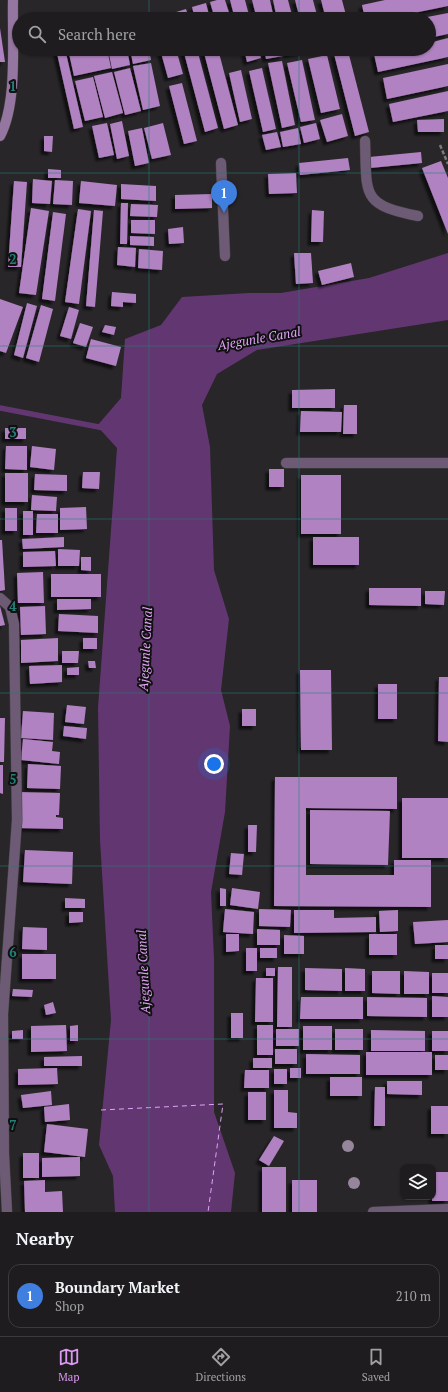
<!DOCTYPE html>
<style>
:root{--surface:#1e1c1f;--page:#262528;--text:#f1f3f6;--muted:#a1a1a4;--line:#3c3a3d;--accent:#dc99f4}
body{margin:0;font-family:"PT Serif",serif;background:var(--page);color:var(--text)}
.controls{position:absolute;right:12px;bottom:12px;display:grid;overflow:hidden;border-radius:8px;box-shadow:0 1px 3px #0004}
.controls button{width:36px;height:36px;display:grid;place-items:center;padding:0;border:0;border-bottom:1px solid var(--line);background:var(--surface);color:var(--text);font:20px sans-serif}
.you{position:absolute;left:214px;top:764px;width:14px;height:14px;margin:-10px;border:3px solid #fff;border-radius:50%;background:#1a73e8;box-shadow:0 0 0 6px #1a73e833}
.badge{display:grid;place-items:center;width:26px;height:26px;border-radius:50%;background:var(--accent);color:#fff;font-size:13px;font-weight:700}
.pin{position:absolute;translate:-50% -33px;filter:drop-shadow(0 1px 2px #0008)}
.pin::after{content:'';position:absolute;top:21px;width:14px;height:12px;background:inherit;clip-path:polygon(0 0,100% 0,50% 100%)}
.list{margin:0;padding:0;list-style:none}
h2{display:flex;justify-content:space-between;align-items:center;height:52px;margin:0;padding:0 16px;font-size:17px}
h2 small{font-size:13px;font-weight:400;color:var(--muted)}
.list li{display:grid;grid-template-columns:26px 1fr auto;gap:12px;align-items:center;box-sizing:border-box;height:64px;margin:0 8px 8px;padding:0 8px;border:1px solid var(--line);border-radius:12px}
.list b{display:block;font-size:15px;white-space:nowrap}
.list p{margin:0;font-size:13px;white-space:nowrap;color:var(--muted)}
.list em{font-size:13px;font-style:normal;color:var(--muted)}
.icon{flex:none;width:22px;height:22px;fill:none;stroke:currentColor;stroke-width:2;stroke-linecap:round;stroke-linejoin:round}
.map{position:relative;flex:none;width:448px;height:1212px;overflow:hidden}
.search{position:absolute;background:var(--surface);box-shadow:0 1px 3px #0004;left:12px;right:12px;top:12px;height:44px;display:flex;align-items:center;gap:10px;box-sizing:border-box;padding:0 14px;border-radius:22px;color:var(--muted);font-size:15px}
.sheet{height:124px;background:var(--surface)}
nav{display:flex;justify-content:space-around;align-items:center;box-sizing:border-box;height:56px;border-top:1px solid var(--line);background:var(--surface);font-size:11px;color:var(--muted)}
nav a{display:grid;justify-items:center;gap:2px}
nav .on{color:var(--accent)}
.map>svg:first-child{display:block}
</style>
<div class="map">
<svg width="448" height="1212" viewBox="0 0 448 1212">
<defs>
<filter id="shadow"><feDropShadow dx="-3.5" dy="3.5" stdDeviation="1" flood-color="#0009"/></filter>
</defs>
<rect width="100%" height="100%" fill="#282629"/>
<polygon fill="#623771" points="448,253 448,320 257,350 217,374 202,405 210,447 214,570 229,619 221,690 230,726 225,812 211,892 214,959 214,1112 235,1173 231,1212 115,1212 113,1176 99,1145 111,1020 100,840 98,708 117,448 97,426 121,398 125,339 161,325 182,297 249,293 281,293 369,278"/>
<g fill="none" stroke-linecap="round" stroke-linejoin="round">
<polyline stroke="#623771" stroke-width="5.5" points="0,408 104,428"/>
<polyline stroke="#e1a3f7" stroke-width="1" stroke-dasharray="5 4" stroke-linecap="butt" points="101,1110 223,1104 208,1212"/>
</g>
<g fill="#b182c1" filter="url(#shadow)">
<polygon points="217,0 225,0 231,19 215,19 210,2"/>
<polygon points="230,0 245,0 250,19 235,19"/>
<polygon points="252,0 270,0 274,19 257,19"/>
<polygon points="273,0 288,0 293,19 277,19"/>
<polygon points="295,0 313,0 318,19 300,19"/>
<polygon points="321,0 342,0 347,19 326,19"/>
<polygon points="385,0 448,0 448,6 384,19 365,19 362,5"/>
<polygon points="206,3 210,19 195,19 192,7"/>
<polygon points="186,9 189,19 174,19 173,13"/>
<polygon points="448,13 448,34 429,38 429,19 422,18"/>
<polygon points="0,28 5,62 0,62"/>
<polygon points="448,38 448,57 378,72 374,54 399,49 429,49 429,43"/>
<polygon points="56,49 65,49 83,127 74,129"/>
<polygon points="68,49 107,49 111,68 74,76"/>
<polygon points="108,49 127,49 130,65 112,69"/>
<polygon points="130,49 149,49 151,60 133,64"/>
<polygon points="160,49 176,49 183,74 168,78"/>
<polygon points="183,49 197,49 218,128 205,132"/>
<polygon points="203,49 218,49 238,125 224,129"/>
<polygon points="244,49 258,49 261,58 247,62"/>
<polygon points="264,49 281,49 283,56 266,59"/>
<polygon points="285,49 301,49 301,52 287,55"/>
<polygon points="348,51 369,132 355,136 334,54"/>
<polygon points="327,55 340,109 321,113 308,59"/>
<polygon points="302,60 315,120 301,122 287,63"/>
<polygon points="282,61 295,125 282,128 268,63"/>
<polygon points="151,63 160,106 143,110 133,66"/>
<polygon points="448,64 448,86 387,99 383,78"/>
<polygon points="130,68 141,111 125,115 114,72"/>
<polygon points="262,68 276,129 263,132 249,71"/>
<polygon points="241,70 252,119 240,122 229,73"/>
<polygon points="112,72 123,113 105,118 94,76"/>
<polygon points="93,77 103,117 85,121 75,81"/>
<polygon points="182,83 197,141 184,144 169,86"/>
<polygon points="448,91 448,111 393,122 389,104"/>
<polygon points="342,114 348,136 327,142 320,120"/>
<polygon points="444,119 444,132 418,132 417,120"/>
<polygon points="122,121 129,156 117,159 110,124"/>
<polygon points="107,123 114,155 99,158 92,126"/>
<polygon points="163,123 171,155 152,159 144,128"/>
<polygon points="316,123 320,139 304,143 300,127"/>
<polygon points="142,128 149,163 135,166 128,131"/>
<polygon points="298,128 301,144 283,147 280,132"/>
<polygon points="277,132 281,147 266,150 262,135"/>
<polygon points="44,136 53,136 52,152 44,151"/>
<polygon points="421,152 422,163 370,168 369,157"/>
<polygon points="348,158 350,170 300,175 299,163"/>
<polygon points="441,161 448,178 448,234 422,168"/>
<polygon points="48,169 61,170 61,178 48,178"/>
<polygon points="296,173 297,193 269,194 268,174"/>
<polygon points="33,179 52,181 50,204 32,203"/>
<polygon points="55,180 73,181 72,205 53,204"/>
<polygon points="14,181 27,182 21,267 8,267"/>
<polygon points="81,181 117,185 115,206 79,203"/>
<polygon points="121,184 156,186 156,201 121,199"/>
<polygon points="212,194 212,208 175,209 175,195"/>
<polygon points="121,203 128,203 127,244 120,244"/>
<polygon points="131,204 158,205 157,217 130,216"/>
<polygon points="31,208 49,211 36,295 19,293"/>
<polygon points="78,209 91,211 79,304 65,302"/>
<polygon points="94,210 103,211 95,307 86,306"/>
<polygon points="312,210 324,211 323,242 311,242"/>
<polygon points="53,212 66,214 55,301 42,299"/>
<polygon points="131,220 155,220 155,234 131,233"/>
<polygon points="183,227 184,243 169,244 168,229"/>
<polygon points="130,236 154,237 154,246 130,245"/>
<polygon points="118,247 136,248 135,267 117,265"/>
<polygon points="139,249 163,251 162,270 138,268"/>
<polygon points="294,253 311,253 313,283 296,284"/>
<polygon points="351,263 354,277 322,285 318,271"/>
<polygon points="112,292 136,294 136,303 123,302 123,307 111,306"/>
<polygon points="0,299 23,307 6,353 0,351"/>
<polygon points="27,303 37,306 23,358 14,355"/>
<polygon points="41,305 53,309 39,362 26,358"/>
<polygon points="69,307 79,310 71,339 60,336"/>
<polygon points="80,323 93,327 86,347 73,343"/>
<polygon points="105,325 116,327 114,335 102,332"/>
<polygon points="91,339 121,347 116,366 86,358"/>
<polygon points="335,389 335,408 292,408 292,390"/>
<polygon points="344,405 357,405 357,434 343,434"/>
<polygon points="301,411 342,412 341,432 300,432"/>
<rect x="5" y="428" width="21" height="11"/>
<polygon points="6,446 27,446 27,470 5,469"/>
<polygon points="32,446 56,449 54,470 30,467"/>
<rect x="269" y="469" width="15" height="18"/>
<polygon points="83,472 100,472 99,489 82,488"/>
<rect x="5" y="473" width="23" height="29"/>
<polygon points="35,474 67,475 67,491 34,490"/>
<rect x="301" y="475" width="40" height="59"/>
<polygon points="32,495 57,497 56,511 31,510"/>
<polygon points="86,507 87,529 60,530 60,508"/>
<rect x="5" y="508" width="12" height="23"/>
<rect x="23" y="511" width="10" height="24"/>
<polygon points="37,514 58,514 58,533 36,533"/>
<polygon points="64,537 64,547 23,549 22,539"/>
<rect x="313" y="537" width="46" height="28"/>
<polygon points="0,540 2,540 5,590 0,591"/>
<polygon points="58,549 80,550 79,566 58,566"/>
<polygon points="55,551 56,566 23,567 23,552"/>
<polygon points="81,557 91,557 91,571 81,570"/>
<polygon points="43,572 44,603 18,603 17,573"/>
<rect x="51" y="574" width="50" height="23"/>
<polygon points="369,588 421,588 421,606 369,605"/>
<polygon points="425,591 445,591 444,605 425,604"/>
<polygon points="57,599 91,599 91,609 57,610"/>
<polygon points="0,606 5,625 0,626"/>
<polygon points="45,606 46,634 21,635 20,607"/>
<polygon points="59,614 98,616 98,633 58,631"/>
<polygon points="58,638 58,661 21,663 21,640"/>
<rect x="83" y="638" width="14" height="11"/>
<polygon points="62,651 79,651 78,663 62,663"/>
<polygon points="88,661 95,661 96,668 89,668"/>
<polygon points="62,665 62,682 30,684 29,666"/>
<polygon points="79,667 79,675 67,675 67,668"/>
<polygon points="300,670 331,670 332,750 301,750"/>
<polygon points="439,677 448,677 448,742 438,741"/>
<rect x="378" y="684" width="19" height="35"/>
<polygon points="67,705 86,707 84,724 65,722"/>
<rect x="242" y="709" width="14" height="17"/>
<polygon points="23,711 54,713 53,740 21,738"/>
<polygon points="0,718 5,718 4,762 0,762"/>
<polygon points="64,726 87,728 86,739 63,736"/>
<polygon points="23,739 53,742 52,751 60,752 59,764 21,760"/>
<polygon points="28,764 61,766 60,789 27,788"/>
<polygon points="0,765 3,765 3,794 0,793"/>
<polygon points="275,777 397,777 397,809 306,808 306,875 394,875 394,860 431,860 431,907 274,906"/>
<polygon points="18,792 60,793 59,815 56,815 56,817 63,818 63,829 18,828"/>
<rect x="402" y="798" width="46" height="60"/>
<polygon points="310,810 390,811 388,865 310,864"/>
<polygon points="248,825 257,825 256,852 248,852"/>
<polygon points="25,850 73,852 72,884 23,882"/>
<polygon points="231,853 244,854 242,875 229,874"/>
<polygon points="220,888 226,889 226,906 220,906"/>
<polygon points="232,888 260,892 258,909 230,905"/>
<polygon points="65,898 85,899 85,908 65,908"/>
<polygon points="225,909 254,912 253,934 223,932"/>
<polygon points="259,909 291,910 290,927 259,926"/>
<polygon points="294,910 334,910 334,918 376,917 376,932 294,933"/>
<polygon points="398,910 398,931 380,932 379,911"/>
<polygon points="69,912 83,912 83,922 69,923"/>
<polygon points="448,920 448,942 415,944 413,922"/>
<polygon points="23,927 47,928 47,950 22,949"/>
<polygon points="257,929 280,930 280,945 257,945"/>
<polygon points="226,934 239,934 239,951 226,952"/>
<rect x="369" y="934" width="28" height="21"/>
<polygon points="284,935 304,936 304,954 284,954"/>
<rect x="435" y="945" width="13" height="14"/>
<rect x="246" y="948" width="11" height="23"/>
<rect x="260" y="948" width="17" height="10"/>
<rect x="22" y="954" width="34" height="25"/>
<polygon points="278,967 292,967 292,1027 277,1027"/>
<rect x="266" y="968" width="9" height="8"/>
<polygon points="305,968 342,969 342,991 305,990"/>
<polygon points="345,968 365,969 365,991 345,991"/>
<polygon points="372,971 400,971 400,994 372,993"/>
<polygon points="404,971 429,972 429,994 404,994"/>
<rect x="432" y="973" width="16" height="20"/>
<polygon points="256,978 273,978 273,1022 255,1022"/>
<polygon points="13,989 33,990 32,997 12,996"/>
<polygon points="432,996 448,997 448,1017 432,1017"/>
<polygon points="301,997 363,997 363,1019 300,1019"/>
<polygon points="367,997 427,998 427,1017 367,1016"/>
<polygon points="53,1002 56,1013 46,1015 44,1005"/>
<rect x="231" y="1013" width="12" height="25"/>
<polygon points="66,1025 67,1051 31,1052 31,1026"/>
<polygon points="78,1025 78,1041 70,1041 70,1026"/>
<rect x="257" y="1025" width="16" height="30"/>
<rect x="303" y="1026" width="29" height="24"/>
<rect x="276" y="1029" width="23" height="17"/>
<rect x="335" y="1029" width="28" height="21"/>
<polygon points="23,1030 23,1039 12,1039 12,1031"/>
<polygon points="371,1030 425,1031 425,1051 371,1051"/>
<rect x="432" y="1031" width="16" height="20"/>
<rect x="275" y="1049" width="22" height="15"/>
<rect x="366" y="1052" width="66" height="23"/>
<polygon points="306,1054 360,1055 360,1074 306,1074"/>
<rect x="435" y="1055" width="13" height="15"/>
<polygon points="82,1056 82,1066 44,1066 44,1057"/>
<rect x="253" y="1058" width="19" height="10"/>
<polygon points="57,1068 58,1084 18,1085 18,1069"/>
<rect x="290" y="1068" width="11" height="10"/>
<rect x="274" y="1069" width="13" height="15"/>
<polygon points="245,1070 269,1070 269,1088 244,1088"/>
<rect x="330" y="1077" width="32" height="19"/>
<polygon points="387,1081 422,1081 422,1095 387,1094"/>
<polygon points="375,1087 385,1087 385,1126 374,1126"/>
<polygon points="274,1090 288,1090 288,1112 297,1113 297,1128 274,1128"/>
<polygon points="51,1091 52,1105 23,1108 21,1095"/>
<rect x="248" y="1092" width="18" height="28"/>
<polygon points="69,1104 70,1120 45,1122 44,1107"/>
<rect x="431" y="1106" width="17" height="28"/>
<polygon points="47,1124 88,1129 85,1157 44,1152"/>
<polygon points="274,1136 284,1141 269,1166 259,1160"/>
<rect x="23" y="1153" width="16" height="25"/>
<polygon points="80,1157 80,1176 42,1177 42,1158"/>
<rect x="262" y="1167" width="24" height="45"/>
<polygon points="433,1172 448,1172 448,1201 432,1201"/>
<polygon points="45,1180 45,1192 62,1191 63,1212 25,1212 24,1181"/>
<rect x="292" y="1180" width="25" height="32"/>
</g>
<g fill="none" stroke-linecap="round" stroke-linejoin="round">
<g stroke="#444245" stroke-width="11">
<g id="service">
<path d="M365,141C367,194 360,205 418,216"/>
<polyline points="221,163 225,256"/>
<polyline points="286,463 448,463"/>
<polyline points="373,1212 448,1209"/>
</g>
</g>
<g stroke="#444245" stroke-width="11">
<polyline id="minor" points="0,598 10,607 14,624 17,820 3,1014 4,1154 7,1212"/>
</g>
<g stroke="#444245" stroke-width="11">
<path id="secondary" d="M0,136C18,103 12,38 13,0"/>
</g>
<polyline stroke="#7b797b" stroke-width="2.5" stroke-dasharray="4 2" stroke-linecap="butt" points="440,145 448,164"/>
<use href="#service" stroke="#6d5a74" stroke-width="10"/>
<use href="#minor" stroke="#6d5a74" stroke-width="10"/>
<use href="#secondary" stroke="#9576a0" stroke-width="10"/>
</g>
<g fill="#95869b">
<circle cx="348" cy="1146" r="6"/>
<circle cx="354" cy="1183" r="6"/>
</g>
<path fill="none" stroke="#238079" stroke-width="1" stroke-opacity="0.55" d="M149,0V19M299,0V19M149,49V1212M299,49V1212M0,173H448M0,346H448M0,519H448M0,693H448M0,866H448M0,1039H448"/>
<g text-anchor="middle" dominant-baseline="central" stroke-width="4" stroke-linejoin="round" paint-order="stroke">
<g font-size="13" font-style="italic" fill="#e1a3f7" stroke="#111011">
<text transform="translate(259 338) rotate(-10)">Ajegunle Canal</text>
<text transform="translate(145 649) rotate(-87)">Ajegunle Canal</text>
<text transform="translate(143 972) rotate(-93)">Ajegunle Canal</text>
</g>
</g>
<g font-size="13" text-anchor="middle" font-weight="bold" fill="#238079" stroke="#111011" stroke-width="4" stroke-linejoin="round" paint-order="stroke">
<text x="13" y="91">1</text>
<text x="13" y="264">2</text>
<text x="13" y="437">3</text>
<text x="13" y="611">4</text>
<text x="13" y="784">5</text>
<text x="13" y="957">6</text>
<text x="13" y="1130">7</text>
</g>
</svg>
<div class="controls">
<button><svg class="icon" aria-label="layers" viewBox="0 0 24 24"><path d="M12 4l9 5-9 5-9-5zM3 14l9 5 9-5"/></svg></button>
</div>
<div class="you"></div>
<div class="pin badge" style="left:224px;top:213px;background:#3f7fe0">1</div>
<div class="search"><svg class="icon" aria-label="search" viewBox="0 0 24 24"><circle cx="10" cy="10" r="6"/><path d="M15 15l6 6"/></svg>Search here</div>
</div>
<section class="sheet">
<h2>Nearby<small></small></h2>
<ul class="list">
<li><span class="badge" style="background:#3f7fe0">1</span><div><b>Boundary Market</b><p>Shop</p></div><em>210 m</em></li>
</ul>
</section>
<nav>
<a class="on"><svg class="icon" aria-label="map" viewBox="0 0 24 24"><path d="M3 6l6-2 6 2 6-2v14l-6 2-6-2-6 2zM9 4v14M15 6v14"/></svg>Map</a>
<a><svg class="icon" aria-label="directions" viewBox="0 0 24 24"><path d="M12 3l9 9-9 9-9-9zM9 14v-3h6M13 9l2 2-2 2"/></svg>Directions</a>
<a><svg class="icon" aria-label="saved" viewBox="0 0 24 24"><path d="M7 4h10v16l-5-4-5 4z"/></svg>Saved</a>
</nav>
